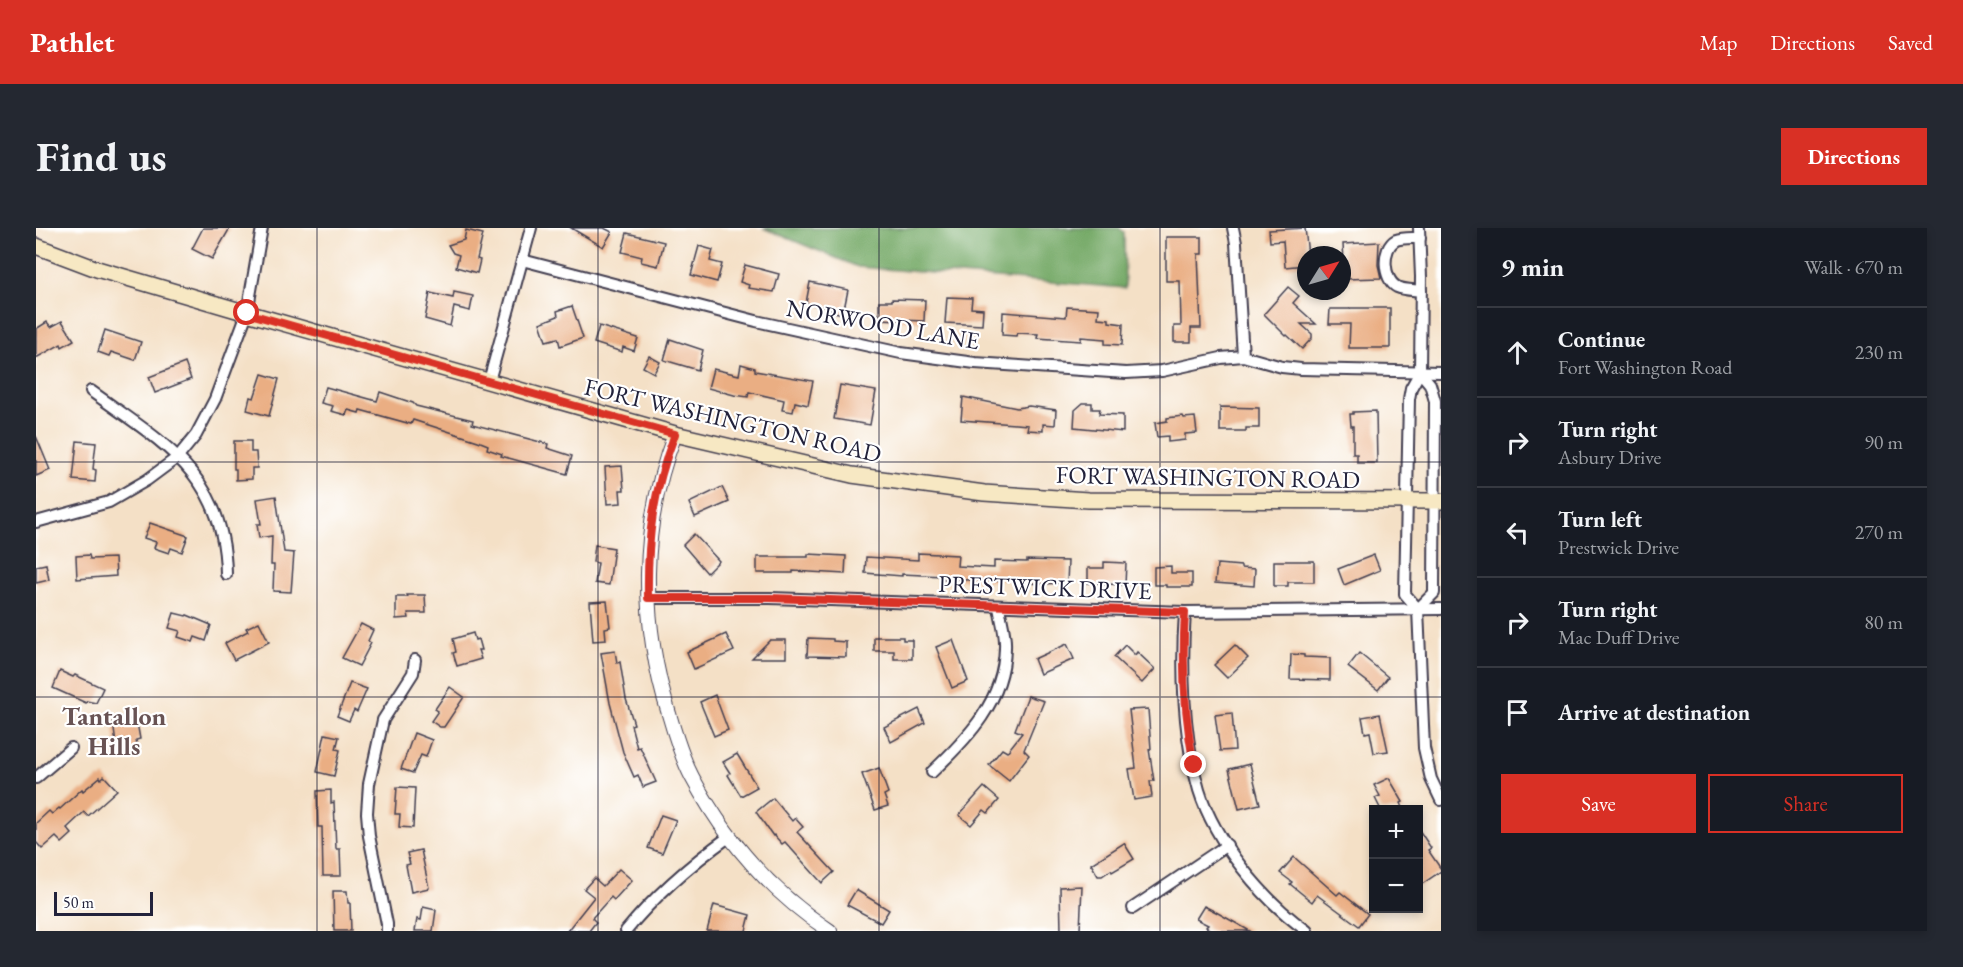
<!DOCTYPE html>
<meta charset="utf-8">
<style>
:root{--surface:#171b24;--page:#242831;--text:#f1f3f6;--muted:#9ea1a6;--line:#363941;--accent:#d93025}
body{margin:0;font-family:"EB Garamond",serif;background:var(--page);color:var(--text)}
.controls{position:absolute;right:18px;bottom:18px;display:grid;overflow:hidden;border-radius:0px;box-shadow:0 3px 9px #0003}
.controls button{width:54px;height:54px;display:grid;place-items:center;padding:0;border:0;border-bottom:2px solid var(--line);background:var(--surface);color:var(--text);font:30px sans-serif}
.compass{position:absolute;left:1261px;top:18px;width:54px;height:54px;border-radius:50%;background:var(--surface);box-shadow:0 3px 9px #0003;rotate:53deg}
.scale{position:absolute;left:18px;bottom:15px;width:99px;box-sizing:border-box;padding-left:6px;border:3px solid #22223b;border-top:0;font-size:16px;line-height:21px;white-space:nowrap;color:#22223b;-webkit-text-stroke:4px #fff;paint-order:stroke}
.stop{position:absolute;width:18px;height:18px;margin:-14px;border:4px solid #d93025;border-radius:50%;background:#fff}
.stop.end{background:#d93025;border-color:#fff;box-shadow:0 2px 6px #0008}
.list{margin:0;padding:0;list-style:none}
h2{display:flex;justify-content:space-between;align-items:center;height:78px;margin:0;padding:0 24px;font-size:26px}
h2 small{font-size:20px;font-weight:400;color:var(--muted)}
.list li{display:grid;grid-template-columns:39px 1fr auto;gap:18px;align-items:center;box-sizing:border-box;height:90px;padding:0 24px;border-top:2px solid var(--line)}
.list b{display:block;font-size:22px;white-space:nowrap}
.list p{margin:0;font-size:20px;white-space:nowrap;color:var(--muted)}
.list em{font-size:20px;font-style:normal;color:var(--muted)}
.actions{display:flex;gap:12px;padding:18px 24px}
.actions a{flex:1;padding:14px 0;border:2px solid var(--accent);border-radius:0px;text-align:center;font-size:21px;color:var(--accent)}
.actions .main{background:var(--accent);color:#fff}
.icon{flex:none;width:33px;height:33px;fill:none;stroke:currentColor;stroke-width:2;stroke-linecap:round;stroke-linejoin:round}
.map{position:relative;flex:none;width:1405px;height:703px;overflow:hidden;border-radius:0px}
header{display:flex;align-items:center;gap:36px;box-sizing:border-box;height:84px;padding:0 30px;background:var(--accent);color:#fff}
header strong{font-size:28px}
nav{display:flex;gap:33px;margin-inline-start:auto;font-size:21px}
.intro{display:flex;align-items:center;justify-content:space-between;box-sizing:border-box;height:144px;padding:0 36px}
h1{margin:0;font-size:42px}
.button{padding:15px 27px;border-radius:0px;background:var(--accent);color:#fff;font-size:21px;font-weight:700}
main{display:flex;gap:36px;padding:0 36px}
aside{flex:1;background:var(--surface);border-radius:0px;box-shadow:0 3px 9px #0003}
.map>svg:first-child{display:block}
</style>
<header>
<strong>Pathlet</strong>
<nav><a>Map</a><a>Directions</a><a>Saved</a></nav>
</header>
<div class="intro"><h1>Find us</h1><a class="button">Directions</a></div>
<main>
<div class="map">
<svg width="1405" height="703" viewBox="0 0 1405 703">
<rect width="100%" height="100%" fill="#fff"/>
<filter id="ink" filterUnits="userSpaceOnUse"><feTurbulence type="fractalNoise" baseFrequency=".0167" numOctaves="2"/><feDisplacementMap in="SourceGraphic" scale="12" xChannelSelector="R" yChannelSelector="G"/><feConvolveMatrix kernelMatrix="1 2 1 2 8 2 1 2 1" color-interpolation-filters="sRGB"/></filter>
<filter id="wash" filterUnits="userSpaceOnUse"><feTurbulence type="fractalNoise" baseFrequency=".008" numOctaves="4" result="noise"/><feDisplacementMap in="SourceGraphic" scale="24" xChannelSelector="R" yChannelSelector="G"/><feGaussianBlur stdDeviation="1.35" result="paint"/><feColorMatrix in="noise" values="0 0 0 0 0 0 0 0 0 0 0 0 0 0 0 0 0 1.4 0 .05"/><feComposite in="paint" operator="in"/></filter>
<g filter="url(#wash)">
<rect width="100%" height="100%" fill="#f4e0c6"/>
<polygon fill="#74a966" stroke="#4b6650" stroke-width="1.5" points="727,0 1083,0 1088,4 1089,60 822,39"/>
<g id="blocks">
<g fill="#eaae83">
<polygon points="167,0 194,0 176,31 156,21"/>
<polygon points="535,0 568,0 576,4 567,19"/>
<polygon points="1269,0 1272,27 1270,27 1270,37 1249,39 1247,13 1234,14 1233,2"/>
<polygon points="430,2 447,6 441,31 444,32 441,45 420,39 423,27 417,25 412,17 428,12"/>
<polygon points="591,5 628,14 622,38 605,34 606,29 586,24"/>
<polygon points="1130,9 1166,9 1166,26 1162,26 1165,100 1155,100 1155,114 1138,114 1138,98 1145,98 1144,53 1130,53"/>
<polygon points="1343,14 1342,37 1345,50 1309,51 1307,16"/>
<polygon points="663,18 677,22 674,33 686,36 681,54 655,47"/>
<polygon points="709,37 743,46 738,64 712,60 713,57 704,54"/>
<polygon points="774,54 812,62 807,86 794,83 795,80 770,75"/>
<polygon points="1252,59 1263,68 1257,75 1280,96 1265,96 1276,106 1276,110 1266,121 1251,107 1250,108 1228,86"/>
<polygon points="418,64 437,68 434,83 418,79 414,98 389,91 394,65 417,70"/>
<polygon points="911,69 936,70 935,80 947,81 946,97 909,95"/>
<polygon points="856,71 889,72 888,93 843,91 843,73 856,73"/>
<polygon points="536,78 547,110 524,118 522,110 510,113 504,95 522,88 521,83"/>
<polygon points="1031,79 1063,81 1062,90 1073,91 1073,94 1087,96 1086,117 1069,116 1069,111 1045,109 1045,113 1001,110 1002,106 981,105 980,108 966,107 967,84 1030,89"/>
<polygon points="1314,80 1354,80 1354,120 1313,120 1314,96 1293,96 1294,81 1314,81"/>
<polygon points="26,93 38,112 26,119 25,116 0,130 0,101 11,94 15,99"/>
<polygon points="563,98 602,110 598,123 587,119 586,124 558,115"/>
<polygon points="69,102 105,114 99,132 75,124 73,128 62,124"/>
<polygon points="634,111 667,122 662,142 628,132"/>
<polygon points="613,128 624,134 618,145 607,139"/>
<polygon points="149,135 155,151 119,165 113,149"/>
<polygon points="705,136 719,140 719,143 777,153 772,177 759,174 757,184 746,182 748,172 713,164 712,169 698,167 672,160 677,141 703,147"/>
<polygon points="226,146 243,151 233,188 211,182 214,169 218,170"/>
<polygon points="804,157 840,163 834,197 798,191"/>
<polygon points="290,159 341,173 344,164 377,175 380,178 437,192 436,196 512,216 511,220 536,228 531,246 465,228 466,226 451,221 452,217 442,213 377,192 375,196 324,182 323,185 312,182 310,187 295,183 297,178 285,175"/>
<polygon points="927,169 981,180 993,178 1020,182 1019,197 1007,196 1007,203 991,202 992,197 925,192"/>
<polygon points="1047,175 1056,175 1056,181 1064,181 1063,186 1087,187 1087,204 1038,199 1039,182"/>
<polygon points="1184,179 1223,180 1223,200 1210,200 1210,203 1184,203"/>
<polygon points="1340,183 1341,235 1321,235 1321,226 1317,226 1317,198 1315,198 1314,186 1317,186 1317,184"/>
<polygon points="1147,188 1148,190 1159,189 1161,205 1149,206 1149,212 1132,214 1132,208 1121,209 1119,195 1131,193 1131,190"/>
<polygon points="0,208 14,242 0,248"/>
<polygon points="41,213 60,215 57,241 60,242 59,254 37,252"/>
<polygon points="198,213 215,213 215,224 220,224 221,240 216,240 216,251 200,252 200,241 198,241"/>
<polygon points="586,238 588,262 584,262 585,275 571,276 569,239"/>
<polygon points="686,259 693,274 659,289 653,275"/>
<polygon points="240,268 248,324 258,325 255,364 237,363 238,337 235,337 236,308 223,310 221,296 225,296 221,271"/>
<polygon points="114,295 152,308 146,324 135,320 133,325 118,320 120,314 108,310"/>
<polygon points="658,306 683,333 671,345 647,317"/>
<polygon points="559,317 578,320 573,357 559,355 562,335 557,334"/>
<polygon points="882,325 922,327 921,338 958,340 958,333 991,334 991,332 1032,333 1031,355 1002,356 990,354 990,352 963,351 963,353 907,351 907,348 866,346 866,348 829,345 830,329 882,332"/>
<polygon points="772,326 810,328 809,346 757,343 757,345 721,345 721,329 772,329"/>
<polygon points="53,327 54,331 79,330 80,348 41,351 40,328"/>
<polygon points="1338,327 1344,342 1308,357 1302,341"/>
<polygon points="1238,333 1278,333 1278,354 1252,354 1252,358 1238,358"/>
<polygon points="1068,334 1090,335 1089,357 1052,355 1052,340 1068,340"/>
<polygon points="10,336 13,352 0,355 0,338"/>
<polygon points="1181,336 1205,338 1205,340 1219,341 1218,358 1179,355"/>
<polygon points="1135,338 1135,345 1156,345 1156,359 1130,359 1130,357 1118,357 1118,339"/>
<polygon points="371,367 389,367 390,385 372,385 373,390 360,391 360,369 372,369"/>
<polygon points="571,373 574,399 569,400 570,412 557,413 554,374"/>
<polygon points="138,385 150,388 151,387 175,397 170,413 159,409 157,414 142,409 144,403 133,400"/>
<polygon points="223,394 233,414 198,432 189,415 212,403 210,400"/>
<polygon points="325,396 337,402 332,413 335,415 323,438 306,430"/>
<polygon points="437,405 439,412 442,411 445,422 442,422 445,431 421,438 417,425 420,424 417,411"/>
<polygon points="690,406 698,423 658,441 651,424"/>
<polygon points="838,409 867,409 867,412 876,412 876,431 858,431 858,423 838,423"/>
<polygon points="772,410 797,411 797,413 810,414 810,429 771,428"/>
<polygon points="734,412 750,412 750,430 716,430"/>
<polygon points="917,412 932,453 916,460 900,419"/>
<polygon points="1031,416 1038,431 1004,446 998,431"/>
<polygon points="1089,417 1099,427 1101,424 1119,441 1106,455 1078,429"/>
<polygon points="1199,417 1212,430 1191,450 1178,437"/>
<polygon points="579,423 581,435 584,434 590,471 598,496 595,497 601,520 604,519 620,554 607,559 602,547 598,549 587,524 574,475 565,425"/>
<polygon points="1323,425 1352,449 1342,462 1312,439"/>
<polygon points="1255,426 1268,427 1268,429 1294,430 1294,452 1254,451"/>
<polygon points="24,443 37,449 39,447 67,460 60,475 51,473 50,475 17,460"/>
<polygon points="314,455 331,461 321,484 318,482 313,493 301,488"/>
<polygon points="414,459 428,469 408,499 404,499 395,493 402,483 399,481"/>
<polygon points="679,467 692,502 678,508 664,474"/>
<polygon points="992,468 1008,473 988,522 993,527 973,553 953,537 966,521 971,524 986,505 979,502"/>
<polygon points="883,481 889,495 855,514 848,499"/>
<polygon points="1112,481 1115,521 1113,521 1118,553 1114,553 1116,569 1098,572 1093,541 1100,540 1093,482"/>
<polygon points="1196,485 1199,522 1184,523 1179,487"/>
<polygon points="1344,486 1352,523 1338,525 1334,504 1329,505 1326,489"/>
<polygon points="95,491 96,496 102,500 104,511 100,512 102,524 84,528 81,516 80,516 77,494"/>
<polygon points="378,505 396,512 390,529 385,527 377,545 365,541"/>
<polygon points="289,506 303,509 300,521 304,522 298,548 281,544"/>
<polygon points="701,526 721,559 705,568 692,547 694,545 687,534"/>
<polygon points="1214,536 1224,576 1203,581 1193,541"/>
<polygon points="843,540 852,565 848,567 852,578 839,582 826,546"/>
<polygon points="68,548 81,562 52,588 48,584 31,600 36,606 26,615 20,609 6,621 0,614 0,595 13,583 16,586 23,580 24,581 46,561 47,563 64,549 65,551"/>
<polygon points="1353,550 1367,574 1365,575 1368,582 1345,582 1339,570 1344,568 1338,557"/>
<polygon points="361,559 379,560 377,600 363,599 364,586 359,586"/>
<polygon points="948,559 963,572 952,585 948,582 935,597 923,587"/>
<polygon points="295,562 295,575 298,574 300,621 304,621 305,648 287,648 286,599 282,599 281,563"/>
<polygon points="737,570 756,593 759,590 767,599 761,604 798,644 786,655 749,614 746,616 738,607 737,608 720,584"/>
<polygon points="625,587 640,592 626,625 612,620"/>
<polygon points="1383,602 1395,620 1392,622 1405,641 1405,643 1383,658"/>
<polygon points="1088,615 1098,631 1076,644 1075,642 1066,648 1062,648 1055,636"/>
<polygon points="385,622 393,660 375,664 370,637 374,636 371,625"/>
<polygon points="1258,629 1301,667 1304,664 1332,686 1323,698 1281,667 1276,674 1254,656 1256,654 1244,645"/>
<polygon points="583,641 596,652 578,672 575,669 556,690 560,694 553,703 531,703 558,669 548,661 558,650 567,658"/>
<polygon points="1046,658 1044,702 1025,703 1024,659"/>
<polygon points="820,662 853,682 845,695 811,677"/>
<polygon points="297,663 311,663 312,675 314,675 315,703 298,703"/>
<polygon points="678,677 714,687 710,703 671,703"/>
<polygon points="1168,678 1180,684 1214,703 1176,703 1170,699 1172,697 1160,691"/>
<polygon points="387,679 400,682 397,703 379,703 381,691 385,692"/>
</g>
</g>
</g>
<g filter="url(#ink)">
<use href="#blocks" fill-opacity="0" stroke="#423e50" stroke-width="1.5"/>
<g fill="none" stroke-linecap="round" stroke-linejoin="round">
<g stroke="#423e50" stroke-width="14">
<g id="minor">
<polyline points="1197,0 1200,15 1207,128"/>
<path d="M1384,10C1377,10 1367,9 1360,12C1345,20 1347,52 1361,59C1368,62 1378,62 1385,63"/>
<polyline points="486,32 720,93 865,125 939,135 1090,145 1126,143 1185,130 1207,128 1246,139 1265,141 1405,144"/>
<polyline points="453,153 495,0"/>
<path d="M55,163C127,215 189,247 190,346"/>
<polyline points="0,294 73,274 111,252 142,229 160,207 179,171 211,85 226,0"/>
<polyline points="612,370 734,370 1149,384 1405,381"/>
<polyline points="1382,381 1369,366 1373,171 1375,160 1384,144 1385,49 1383,0"/>
<polyline points="1382,381 1398,365 1399,173 1394,156 1384,144"/>
<polyline points="1382,381 1388,520 1395,551 1405,572"/>
<path d="M1149,384C1145,440 1147,508 1163,562C1179,614 1227,672 1271,703"/>
<path d="M896,544C932,510 968,473 969,420C970,406 965,392 963,379"/>
<polyline points="0,550 35,520"/>
<polyline points="1097,680 1191,617"/>
<polyline points="351,703 351,696 333,608 331,585 333,556 347,492 377,445 379,432"/>
<path d="M590,703C620,666 655,636 694,608"/>
</g>
</g>
<g stroke="#423e50" stroke-width="16">
<path id="tertiary" d="M639,206C604,297 604,393 633,486C639,507 646,530 656,549C689,611 736,665 794,703"/>
</g>
<g stroke="#423e50" stroke-width="18">
<polyline id="secondary" points="0,18 61,41 211,85 639,206 816,247 948,265 1052,272 1405,273"/>
</g>
<use href="#minor" stroke="#fff" stroke-width="10"/>
<use href="#tertiary" stroke="#fff" stroke-width="14"/>
<use href="#secondary" stroke="#f7e8c3" stroke-width="15"/>
</g>
</g>
<g fill="none" stroke-linecap="round" stroke-linejoin="round" filter="url(#ink)">
<path stroke="#d93025" stroke-width="8" d="M211,85L639,206C617,264 611,308 612,370H734L1149,384C1146,435 1148,487 1158,537"/>
</g>
<path fill="none" stroke="#22223b" stroke-width="1.5" stroke-opacity="0.55" d="M281,0V703M562,0V703M843,0V703M1124,0V703M0,234H1405M0,469H1405"/>
<g text-anchor="middle" dominant-baseline="central" stroke-width="4.5" stroke-linejoin="round" paint-order="stroke">
<g font-size="24" fill="#22223b" stroke="#fff">
<text transform="translate(847 96) rotate(10)">NORWOOD LANE</text>
<text transform="translate(697 192) rotate(13)">FORT WASHINGTON ROAD</text>
<text transform="translate(1172 249) rotate(1)">FORT WASHINGTON ROAD</text>
<text transform="translate(1009 359) rotate(2)">PRESTWICK DRIVE</text>
</g>
<g font-size="26" font-weight="bold" fill="#685354" stroke="#fff">
<text x="78" y="488">Tantallon<tspan x="78" dy="30">Hills</tspan></text>
</g>
</g>
</svg>
<div class="controls">
<button>+</button>
<button>−</button>
</div>
<svg class="compass" viewBox="-18 -18 36 36"><path d="M0-13l5 13h-10z" fill="#e53935"/><path d="M0 13l5-13h-10z" fill="#9ea1a6"/></svg>
<div class="scale">50 m</div>
<div class="stop" style="left:211px;top:85px"></div>
<div class="stop end" style="left:1158px;top:537px"></div>
</div>
<aside>
<h2>9 min<small>Walk · 670 m</small></h2>
<ul class="list">
<li><svg class="icon" aria-label="ahead" viewBox="0 0 24 24"><path d="M12 20V5M6 11l6-6 6 6"/></svg><div><b>Continue</b><p>Fort Washington Road</p></div><em>230 m</em></li>
<li><svg class="icon" aria-label="right" viewBox="0 0 24 24"><path d="M7 20v-9h11M14 6l5 5-5 5"/></svg><div><b>Turn right</b><p>Asbury Drive</p></div><em>90 m</em></li>
<li><svg class="icon" aria-label="left" viewBox="0 0 24 24"><path d="M17 20v-9H6M10 6l-5 5 5 5"/></svg><div><b>Turn left</b><p>Prestwick Drive</p></div><em>270 m</em></li>
<li><svg class="icon" aria-label="right" viewBox="0 0 24 24"><path d="M7 20v-9h11M14 6l5 5-5 5"/></svg><div><b>Turn right</b><p>Mac Duff Drive</p></div><em>80 m</em></li>
<li><svg class="icon" aria-label="arrive" viewBox="0 0 24 24"><path d="M6 21V4h12l-3 4 3 4H6"/></svg><div><b>Arrive at destination</b></div></li>
</ul>
<div class="actions"><a class="main">Save</a><a>Share</a></div>
</aside>
</main>
